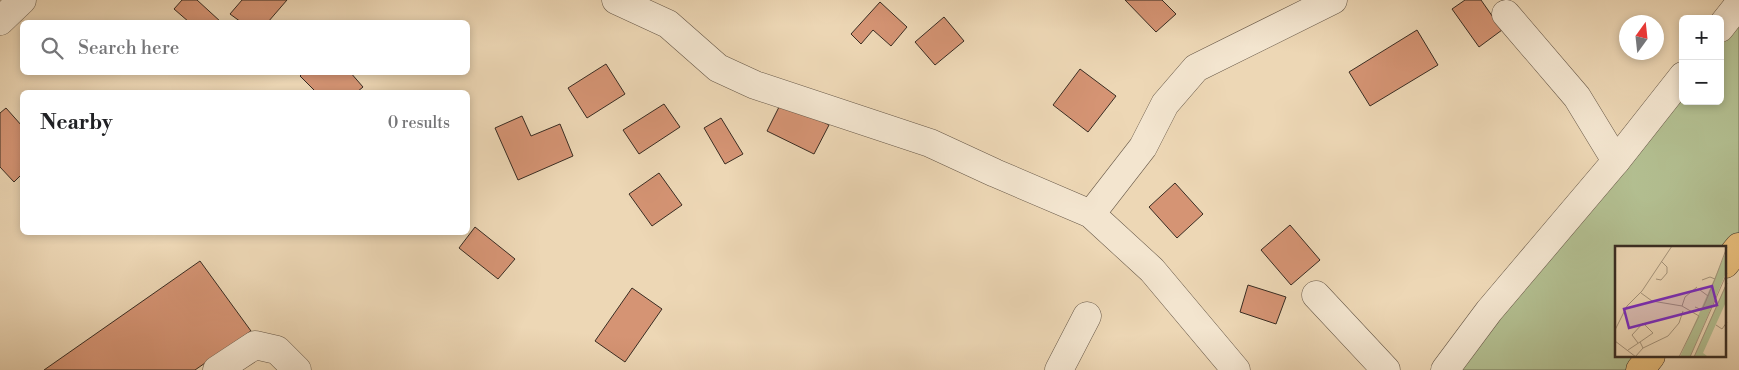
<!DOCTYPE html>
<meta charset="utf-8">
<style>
:root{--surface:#fff;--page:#f2f2f2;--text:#202124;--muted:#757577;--line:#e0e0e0}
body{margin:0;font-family:"Libre Bodoni",serif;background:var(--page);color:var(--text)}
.controls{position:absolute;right:15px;top:15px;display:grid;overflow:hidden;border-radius:8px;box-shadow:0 2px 8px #0003}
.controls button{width:45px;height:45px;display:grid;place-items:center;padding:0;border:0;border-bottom:1px solid var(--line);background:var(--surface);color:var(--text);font:25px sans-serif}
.compass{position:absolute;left:1619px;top:15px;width:45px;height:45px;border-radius:50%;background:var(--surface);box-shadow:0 2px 8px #0003;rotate:15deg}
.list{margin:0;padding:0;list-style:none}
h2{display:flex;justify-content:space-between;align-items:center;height:65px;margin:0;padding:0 20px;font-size:21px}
h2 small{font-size:16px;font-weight:400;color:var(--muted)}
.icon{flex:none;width:28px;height:28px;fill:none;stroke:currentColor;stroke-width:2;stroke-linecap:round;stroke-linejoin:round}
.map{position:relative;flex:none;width:1739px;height:370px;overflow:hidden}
.search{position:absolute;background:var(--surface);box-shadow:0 2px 8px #0003;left:20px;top:20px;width:450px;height:55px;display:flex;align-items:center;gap:12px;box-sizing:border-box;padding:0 18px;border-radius:8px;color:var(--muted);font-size:19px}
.panel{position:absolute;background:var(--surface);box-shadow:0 2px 8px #0003;left:20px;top:90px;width:450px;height:145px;border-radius:8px}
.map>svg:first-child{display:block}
</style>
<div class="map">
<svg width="1739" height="370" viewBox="0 0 1739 370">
<rect width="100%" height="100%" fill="#edd7b5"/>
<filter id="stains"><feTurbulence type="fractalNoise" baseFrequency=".004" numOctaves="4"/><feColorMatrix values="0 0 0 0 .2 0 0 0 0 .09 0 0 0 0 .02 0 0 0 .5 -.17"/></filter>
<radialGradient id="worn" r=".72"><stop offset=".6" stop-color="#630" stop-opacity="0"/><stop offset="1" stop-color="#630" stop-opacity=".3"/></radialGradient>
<polygon fill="#b3bf91" stroke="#76765a" points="1739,7 1739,247 1616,248 1616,356 1651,356 1640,370 1445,370 1683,78 1683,101 1720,101 1720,31"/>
<g fill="#d59474" stroke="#392c22">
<polygon points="182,0 197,0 221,22 189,22 174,9"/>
<polygon points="242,0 287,0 268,22 241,22 230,14"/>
<polygon points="1125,0 1162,0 1176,14 1156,32"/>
<polygon points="1465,0 1481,0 1502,30 1479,47 1452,9"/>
<polygon points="880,2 907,27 891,46 873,30 861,44 851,34"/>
<polygon points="944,17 964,41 935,65 915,42"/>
<polygon points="1417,30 1438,65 1370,106 1349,72"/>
<polygon points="606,64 625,94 587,118 568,88"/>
<polygon points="1080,69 1116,96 1088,132 1053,105"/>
<polygon points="304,72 338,72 340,74 342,72 350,72 363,87 357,92 316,92 300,76"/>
<polygon points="782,101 829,125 814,154 767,131"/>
<polygon points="664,104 680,127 639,154 623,130"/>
<polygon points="6,108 22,126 22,174 14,182 0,167 0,113"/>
<polygon points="522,116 531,136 560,124 573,156 518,180 495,128"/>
<polygon points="721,118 743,154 725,164 704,128"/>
<polygon points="659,173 682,205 652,226 629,194"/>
<polygon points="1175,183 1203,214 1177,238 1149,207"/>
<polygon points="1290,225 1320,260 1291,285 1261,250"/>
<polygon points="475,227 515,259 498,279 459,248"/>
<polygon points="200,261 251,331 195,370 44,370"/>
<polygon points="1248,285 1286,297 1276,324 1240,312"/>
<polygon points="632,288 662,309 625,362 595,341"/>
</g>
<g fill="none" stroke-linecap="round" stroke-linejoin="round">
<g stroke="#665747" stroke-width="29">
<g id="minor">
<polyline points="616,0 668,24 718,68 755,85 930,143 995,173 1091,214 1152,270 1236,370"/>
<polyline points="0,21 22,0"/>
<polyline points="1720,28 1739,4"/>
<polyline points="1616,161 1683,76"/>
<polyline points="1091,214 1143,147 1165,104 1196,68 1333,0"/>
<polyline points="1316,295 1386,370"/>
<polyline points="217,370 255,345 277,350 297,370"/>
<polyline points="1059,370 1087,316"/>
<polyline points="1445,370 1489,311 1616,161 1577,97 1506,14"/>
</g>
</g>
<g stroke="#392c22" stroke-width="29">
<g id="highway">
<polyline points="1725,264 1739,247"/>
<polyline points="1640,370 1651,356"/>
</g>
</g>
<use href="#minor" stroke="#f3e5cf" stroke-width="28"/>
<use href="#highway" stroke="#e6bc7a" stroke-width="28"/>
</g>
<g transform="translate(1615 246)">
<rect width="111" height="111" fill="#edd7b5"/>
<path d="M111,6V27L75,111H65ZM111,38V56L88,107L92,110L79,111Z" fill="#b3bf91"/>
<path fill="none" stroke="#a5937a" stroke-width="1" d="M41,33L46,34L52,27V21L46,15M87,34L95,31L100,33L112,1M26,47L37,55L67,60L84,70L64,111M93,50L100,33M67,60L70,51L82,41M80,61L87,64L93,50L85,44M101,79L107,83L112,76M0,84L12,60L27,45L57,0M0,95L21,111M23,97L17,89L28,77L38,87L25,96M13,104L25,96L28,102M20,111L28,102L53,90L64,77L68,65M75,111L112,27M79,111L112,37"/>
<path fill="#7b2cbf" fill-opacity="0.15" stroke="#7b2cbf" stroke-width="2.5" d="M97,40L102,59L14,82L9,63Z"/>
<rect width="111" height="111" fill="none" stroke="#392c22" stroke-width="2.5"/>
</g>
<rect width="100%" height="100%" filter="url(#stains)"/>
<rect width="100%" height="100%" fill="url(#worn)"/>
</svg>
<div class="controls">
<button>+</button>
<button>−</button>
</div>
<svg class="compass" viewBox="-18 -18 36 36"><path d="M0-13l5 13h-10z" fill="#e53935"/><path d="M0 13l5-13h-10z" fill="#757577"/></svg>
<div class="search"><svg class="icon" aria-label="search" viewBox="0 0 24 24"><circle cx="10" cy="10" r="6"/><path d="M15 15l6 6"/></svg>Search here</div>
<section class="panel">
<h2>Nearby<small>0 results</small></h2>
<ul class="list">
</ul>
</section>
</div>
